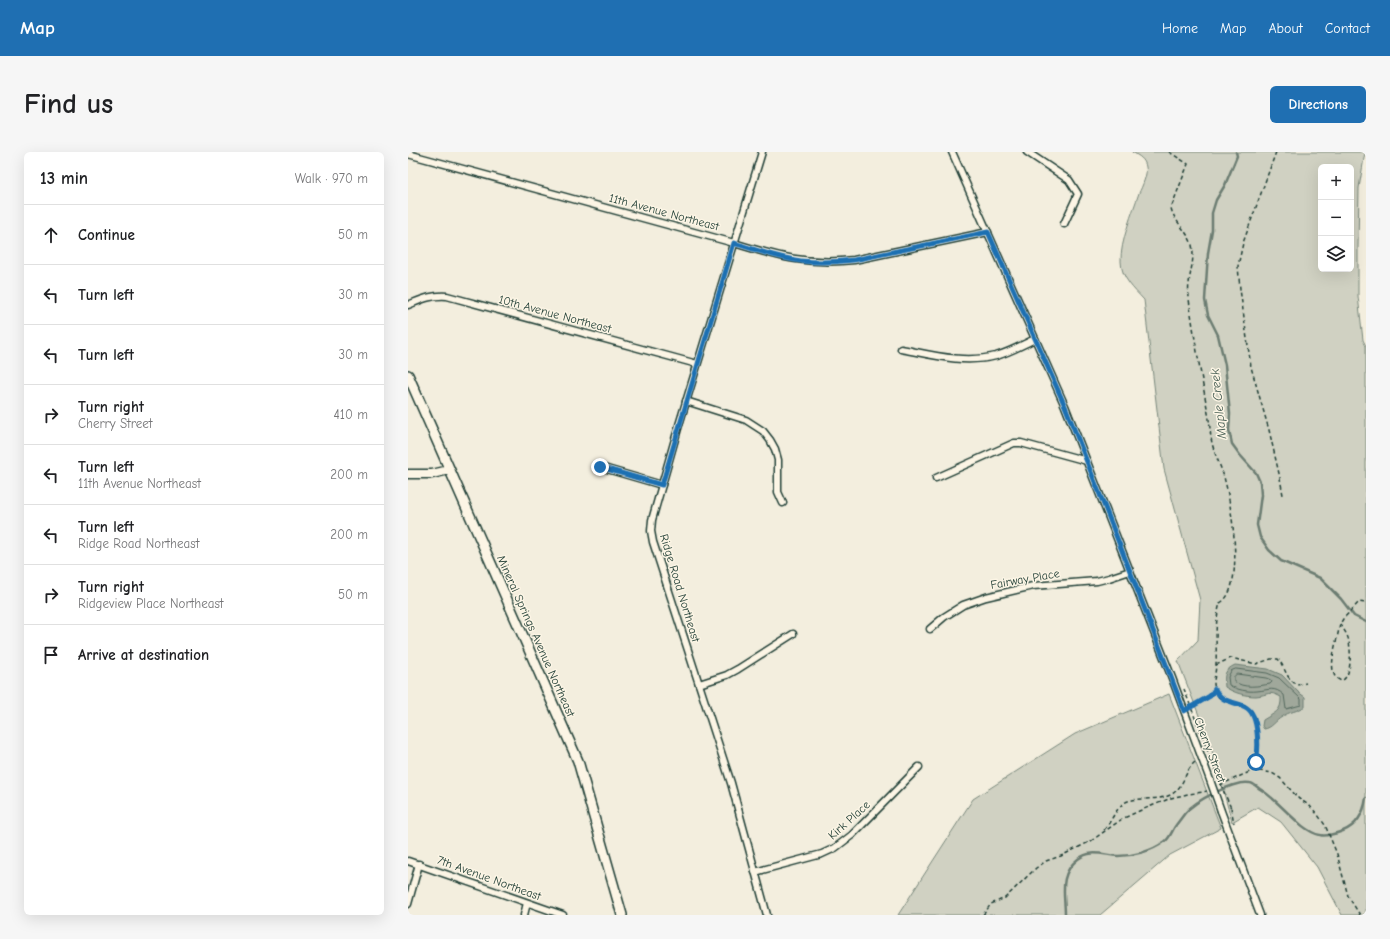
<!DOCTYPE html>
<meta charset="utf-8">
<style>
:root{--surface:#fff;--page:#f6f6f6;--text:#202124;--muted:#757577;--line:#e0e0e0;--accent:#1f6fb2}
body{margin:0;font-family:"Comic Neue",sans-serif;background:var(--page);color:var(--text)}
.controls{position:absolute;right:12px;top:12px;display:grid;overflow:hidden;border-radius:6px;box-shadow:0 4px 16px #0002}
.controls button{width:36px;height:36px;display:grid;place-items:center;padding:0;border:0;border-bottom:1px solid var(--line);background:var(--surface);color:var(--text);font:20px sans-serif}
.stop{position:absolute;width:12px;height:12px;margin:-9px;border:3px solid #1f6fb2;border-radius:50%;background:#fff}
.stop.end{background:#1f6fb2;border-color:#fff;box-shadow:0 1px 4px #0008}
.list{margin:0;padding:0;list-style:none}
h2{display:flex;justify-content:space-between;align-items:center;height:52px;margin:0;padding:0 16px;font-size:17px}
h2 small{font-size:13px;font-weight:400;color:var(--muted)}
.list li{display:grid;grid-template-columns:26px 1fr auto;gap:12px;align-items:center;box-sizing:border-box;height:60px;padding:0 16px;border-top:1px solid var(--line)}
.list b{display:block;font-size:15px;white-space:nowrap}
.list p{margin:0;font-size:13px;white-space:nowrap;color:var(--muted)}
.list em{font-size:13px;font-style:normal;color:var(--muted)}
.icon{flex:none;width:22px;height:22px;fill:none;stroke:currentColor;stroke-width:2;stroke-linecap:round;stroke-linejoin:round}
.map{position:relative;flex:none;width:958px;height:763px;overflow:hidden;border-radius:6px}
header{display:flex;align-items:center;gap:24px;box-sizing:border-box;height:56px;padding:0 20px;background:var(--accent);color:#fff}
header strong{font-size:19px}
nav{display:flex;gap:22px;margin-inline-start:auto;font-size:14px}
.intro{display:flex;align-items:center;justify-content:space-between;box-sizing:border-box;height:96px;padding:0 24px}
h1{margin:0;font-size:28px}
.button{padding:10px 18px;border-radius:6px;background:var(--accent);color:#fff;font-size:14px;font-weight:700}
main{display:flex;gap:24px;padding:0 24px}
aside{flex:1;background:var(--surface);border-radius:6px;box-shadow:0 4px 16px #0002}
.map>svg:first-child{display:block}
</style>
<header>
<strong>Map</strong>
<nav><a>Home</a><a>Map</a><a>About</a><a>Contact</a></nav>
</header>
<div class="intro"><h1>Find us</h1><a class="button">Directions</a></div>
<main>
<aside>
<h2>13 min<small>Walk · 970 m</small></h2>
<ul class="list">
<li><svg class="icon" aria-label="ahead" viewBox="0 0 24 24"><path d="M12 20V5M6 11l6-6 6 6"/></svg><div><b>Continue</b></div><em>50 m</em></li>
<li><svg class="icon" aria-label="left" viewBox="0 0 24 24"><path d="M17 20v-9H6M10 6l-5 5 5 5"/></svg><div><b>Turn left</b></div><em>30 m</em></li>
<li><svg class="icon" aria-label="left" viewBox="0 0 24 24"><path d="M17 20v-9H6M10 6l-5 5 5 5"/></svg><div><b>Turn left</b></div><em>30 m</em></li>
<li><svg class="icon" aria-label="right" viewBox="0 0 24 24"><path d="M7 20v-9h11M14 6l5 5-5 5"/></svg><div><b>Turn right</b><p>Cherry Street</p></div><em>410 m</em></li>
<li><svg class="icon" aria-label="left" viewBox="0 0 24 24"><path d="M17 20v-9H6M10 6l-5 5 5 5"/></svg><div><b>Turn left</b><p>11th Avenue Northeast</p></div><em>200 m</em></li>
<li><svg class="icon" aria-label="left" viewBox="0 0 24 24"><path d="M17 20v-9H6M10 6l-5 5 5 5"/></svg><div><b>Turn left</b><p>Ridge Road Northeast</p></div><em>200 m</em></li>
<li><svg class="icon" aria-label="right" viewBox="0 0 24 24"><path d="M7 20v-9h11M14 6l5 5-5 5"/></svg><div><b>Turn right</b><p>Ridgeview Place Northeast</p></div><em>50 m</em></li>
<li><svg class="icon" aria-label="arrive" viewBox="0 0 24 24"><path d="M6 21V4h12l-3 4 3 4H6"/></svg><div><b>Arrive at destination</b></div></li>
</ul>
</aside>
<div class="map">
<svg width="958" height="763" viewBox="0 0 958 763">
<rect width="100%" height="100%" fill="#f3eede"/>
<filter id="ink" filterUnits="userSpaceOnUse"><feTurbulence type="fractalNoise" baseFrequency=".025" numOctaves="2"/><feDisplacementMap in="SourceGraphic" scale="8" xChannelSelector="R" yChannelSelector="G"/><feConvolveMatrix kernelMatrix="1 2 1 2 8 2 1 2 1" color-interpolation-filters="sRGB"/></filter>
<g filter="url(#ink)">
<g fill="#d0d1c2" stroke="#78877b" fill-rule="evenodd">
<path d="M724,0H957L951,36L950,95V144L955,188L958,194V763H934L909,715L873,670L850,655L824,670L802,592L770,509L790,488L792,448L756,317L736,148C726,137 713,126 713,109C712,91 725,59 731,41C734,35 740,21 738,15C737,7 731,4 724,0ZM913,15H943V117H913Z"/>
<polygon points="761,542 813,676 762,703 692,763 490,763 565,647 667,582"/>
</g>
<path fill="#a0a89b" stroke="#6c7d72" d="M827,513L860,517L874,523L890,540L897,545V554C890,560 881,559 874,565C867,569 864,576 856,577L854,574L855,568C866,561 874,560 873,545C860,538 861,543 848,544C837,544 826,541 817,535C816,523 816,518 827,513Z"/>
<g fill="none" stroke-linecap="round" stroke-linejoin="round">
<g stroke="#53685d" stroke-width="1">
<path d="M828,517L859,521L871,526L893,547V553L878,557L876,543C866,534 861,538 849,539C840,540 829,538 821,533L820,525L823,519Z"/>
<path d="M829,522L858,526L863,528L864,530L862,532C851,534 835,537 826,529V525Z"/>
</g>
<g stroke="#6c7d72" stroke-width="2.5">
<polyline points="828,0 829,4 817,33 808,48 804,61 804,78 800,101 797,148 800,163 810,183 817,213 822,262 821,278 824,292 832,303 848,321 852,330 853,343 849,373 852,385 861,398 873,409 912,426 933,447 946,464 958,470"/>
<path d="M657,763C657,742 650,723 670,707C683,697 695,703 710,704C726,704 744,699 756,690C762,687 764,678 768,673C771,669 774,665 777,661C787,649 826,628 842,631C845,631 849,635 852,637C870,647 893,680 912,683C919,685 929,681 935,679C950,673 956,660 958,646"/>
</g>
<g stroke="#1f3d34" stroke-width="9">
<g id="minor">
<polyline points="354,0 271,273 244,368 243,379 245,390 323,631 359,763"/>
<polyline points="544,0 657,254 764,526 802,628"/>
<polyline points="619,0 661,28 670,42 656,72"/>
<path d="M0,2L326,91C371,105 399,113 446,108L580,80"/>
<path d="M0,153C15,147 23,143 39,144L289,212"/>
<path d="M493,197C524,203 556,212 588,204C602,200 614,193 627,187"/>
<polyline points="278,249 338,268 355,279 362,288 367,297 370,308 370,340 375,351"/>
<polyline points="192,315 254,333"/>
<polyline points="528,326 606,291 613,291 679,309"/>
<polyline points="522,477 536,465 555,453 578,445 625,434 689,429 701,426 722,419"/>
<polyline points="291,532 319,523 330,517 385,482"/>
<polyline points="813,659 852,763"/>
<polyline points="0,709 155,763"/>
<polyline points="347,720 414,702 427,696 444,683 511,615"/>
<polyline points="0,752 11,712"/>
<polyline points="116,763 119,751"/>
</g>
</g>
<g stroke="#1f3d34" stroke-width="11">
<polyline id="tertiary" points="0,322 24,322 41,318"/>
</g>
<g stroke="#1f3d34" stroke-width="12">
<polyline id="secondary" points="0,223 170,609 214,763"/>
</g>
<g stroke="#1f3d34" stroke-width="1.5" stroke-dasharray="4 3" stroke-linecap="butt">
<path d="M761,0L780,12L763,56C766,70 780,79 784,93C787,107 782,119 781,132C780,137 781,142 781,147C786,185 793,223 800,261C802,271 802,282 804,291C807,304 814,316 817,329C823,352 838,437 812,451C806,473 809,491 808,512C808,518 806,525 806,531C806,535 808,542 811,545C819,551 832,550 840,556C854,566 850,603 846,618"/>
<polyline points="868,0 835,91 830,114 832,137 843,215 861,278 872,326 875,343"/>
<path d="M932,472C936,478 940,483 941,490C943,500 944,525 933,529C930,527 927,526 926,522C921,510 930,485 932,472L935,467L951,450L958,451"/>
<path d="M808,513L823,506L848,512L863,507H870C879,518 876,524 889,533L898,531"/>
<polyline points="776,537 810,626"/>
<polyline points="784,555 802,544 807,537"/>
<polyline points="812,633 846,618 864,621 872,626 891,647 901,653 910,663 917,673 929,702 940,744 952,763"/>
<polyline points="823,656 826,671"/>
<path d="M696,678C703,670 707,658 716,651C726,644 752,650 764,642C776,635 777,618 787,610"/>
<polyline points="575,763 583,752 597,746 628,716 638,709 653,704 683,689 714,667 731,659 763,646 780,642 795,640 799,639"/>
</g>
<use href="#minor" stroke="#fcf5e5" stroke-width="6"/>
<use href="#tertiary" stroke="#fcf5e5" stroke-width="8"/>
<use href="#secondary" stroke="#fcf5e5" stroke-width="9"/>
<g stroke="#1f3d34" stroke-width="9" stroke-linecap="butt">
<polyline id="minor-bridge" points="802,628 813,659"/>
</g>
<polyline stroke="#1f3d34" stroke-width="1.5" stroke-dasharray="4 3" stroke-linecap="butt" points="810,626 823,656"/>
<use href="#minor-bridge" stroke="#fcf5e5" stroke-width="6"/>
</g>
</g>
<g fill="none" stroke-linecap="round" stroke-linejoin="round" filter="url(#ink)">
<path stroke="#1f6fb2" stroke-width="5" d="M192,315L254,333L326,91C348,98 370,106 393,109C411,111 429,110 446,108L580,80L657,254L722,419L776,559L802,544L807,537C815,553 827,548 839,556C851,564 851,597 848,610"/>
</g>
<g text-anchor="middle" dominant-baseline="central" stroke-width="3" stroke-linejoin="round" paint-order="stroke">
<g font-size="12" fill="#1f3d34" stroke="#fcf5e5">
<text transform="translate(256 60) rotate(15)">11th Avenue Northeast</text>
<text transform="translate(147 162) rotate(15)">10th Avenue Northeast</text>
<text transform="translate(617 427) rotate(-10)">Fairway Place</text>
<text transform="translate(272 436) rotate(73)">Ridge Road Northeast</text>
<text transform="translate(128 484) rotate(66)">Mineral Springs Avenue Northeast</text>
<text transform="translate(802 598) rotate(69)">Cherry Street</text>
<text transform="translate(441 668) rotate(-42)">Kirk Place</text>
<text transform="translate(81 726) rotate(20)">7th Avenue Northeast</text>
</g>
<g font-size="13" font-style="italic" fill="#465d53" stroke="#fcf5e5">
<text transform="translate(810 252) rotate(-96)">Maple Creek</text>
</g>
</g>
</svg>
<div class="controls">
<button>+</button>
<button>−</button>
<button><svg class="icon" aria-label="layers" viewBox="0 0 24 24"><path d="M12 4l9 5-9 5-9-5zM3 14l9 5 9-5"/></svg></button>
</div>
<div class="stop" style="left:848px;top:610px"></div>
<div class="stop end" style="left:192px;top:315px"></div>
</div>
</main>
